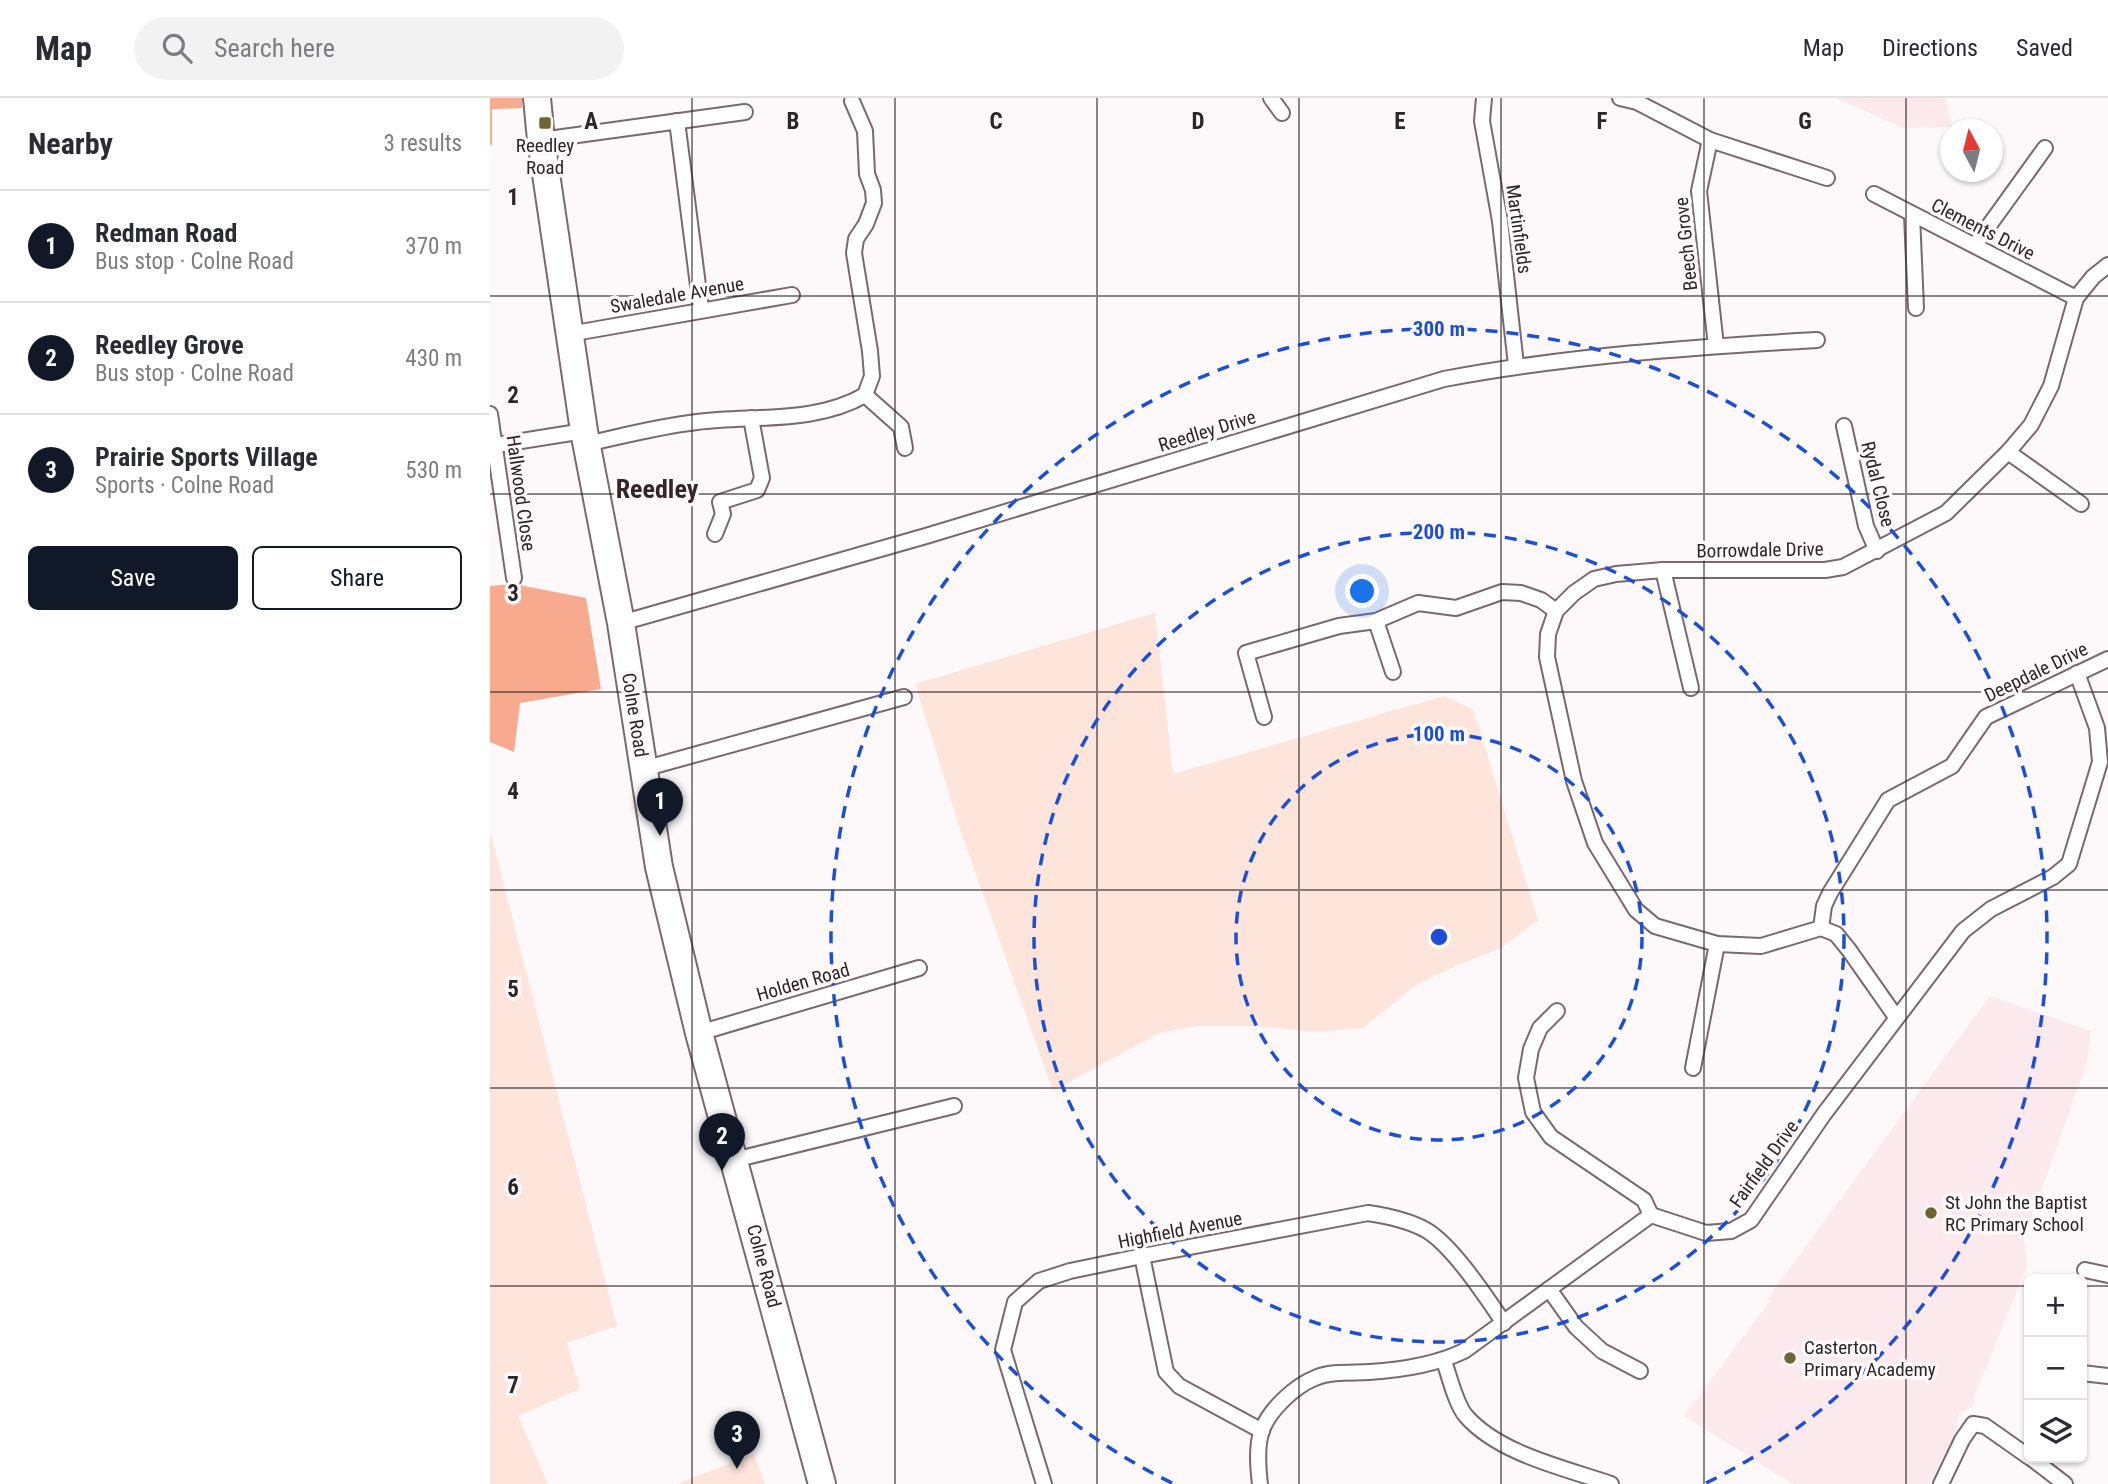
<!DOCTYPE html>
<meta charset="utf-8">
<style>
:root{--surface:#fff;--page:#f2f2f3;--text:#2b2b33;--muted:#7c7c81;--line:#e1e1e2;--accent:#111827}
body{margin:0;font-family:"Roboto Condensed",sans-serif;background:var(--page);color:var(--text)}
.controls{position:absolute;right:21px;bottom:21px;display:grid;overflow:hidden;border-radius:10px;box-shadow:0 2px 5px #0004}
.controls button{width:63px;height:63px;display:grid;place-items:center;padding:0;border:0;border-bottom:2px solid var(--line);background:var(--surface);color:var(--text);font:35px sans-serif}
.compass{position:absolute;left:1450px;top:21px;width:63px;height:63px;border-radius:50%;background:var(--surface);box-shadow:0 2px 5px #0004;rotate:353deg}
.you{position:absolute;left:873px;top:494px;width:24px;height:24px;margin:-18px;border:5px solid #fff;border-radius:50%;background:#1a73e8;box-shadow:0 0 0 10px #1a73e833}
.badge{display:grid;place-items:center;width:46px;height:46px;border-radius:50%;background:var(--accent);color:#fff;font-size:23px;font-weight:700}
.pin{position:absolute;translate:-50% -58px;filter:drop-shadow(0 2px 4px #0008)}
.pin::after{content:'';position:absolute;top:37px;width:24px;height:21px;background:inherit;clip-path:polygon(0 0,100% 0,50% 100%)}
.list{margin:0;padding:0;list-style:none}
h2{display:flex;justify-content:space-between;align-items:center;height:91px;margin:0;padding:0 28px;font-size:30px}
h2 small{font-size:23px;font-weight:400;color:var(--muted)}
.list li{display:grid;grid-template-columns:46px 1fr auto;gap:21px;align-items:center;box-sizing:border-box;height:112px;padding:0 28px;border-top:2px solid var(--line)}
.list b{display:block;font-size:26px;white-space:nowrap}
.list p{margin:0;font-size:23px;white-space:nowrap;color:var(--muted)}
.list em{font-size:23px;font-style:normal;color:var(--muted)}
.actions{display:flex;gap:14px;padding:21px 28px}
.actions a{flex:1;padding:16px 0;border:2px solid var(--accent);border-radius:10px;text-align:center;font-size:24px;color:var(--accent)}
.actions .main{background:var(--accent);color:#fff}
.icon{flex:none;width:38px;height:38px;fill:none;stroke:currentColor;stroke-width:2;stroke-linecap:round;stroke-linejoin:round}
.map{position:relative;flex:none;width:1618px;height:1386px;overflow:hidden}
header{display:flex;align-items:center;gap:42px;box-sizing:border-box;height:98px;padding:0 35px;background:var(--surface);border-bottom:2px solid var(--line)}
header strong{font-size:33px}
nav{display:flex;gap:38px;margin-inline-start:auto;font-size:24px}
.search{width:490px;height:63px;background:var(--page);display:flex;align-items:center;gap:18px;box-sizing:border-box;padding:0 24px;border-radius:38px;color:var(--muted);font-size:26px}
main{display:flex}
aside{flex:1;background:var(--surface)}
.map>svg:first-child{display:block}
</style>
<header>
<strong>Map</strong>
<div class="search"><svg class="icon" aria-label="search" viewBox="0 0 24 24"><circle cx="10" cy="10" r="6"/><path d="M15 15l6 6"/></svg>Search here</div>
<nav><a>Map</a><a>Directions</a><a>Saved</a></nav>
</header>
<main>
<aside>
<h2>Nearby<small>3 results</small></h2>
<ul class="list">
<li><span class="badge">1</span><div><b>Redman Road</b><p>Bus stop · Colne Road</p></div><em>370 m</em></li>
<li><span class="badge">2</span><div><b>Reedley Grove</b><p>Bus stop · Colne Road</p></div><em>430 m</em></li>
<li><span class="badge">3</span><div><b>Prairie Sports Village</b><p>Sports · Colne Road</p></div><em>530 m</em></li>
</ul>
<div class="actions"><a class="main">Save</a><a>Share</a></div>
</aside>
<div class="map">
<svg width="1618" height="1386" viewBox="0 0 1618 1386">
<rect width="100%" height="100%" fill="#fdf9fa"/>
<g fill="#fce9ed">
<polygon points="1346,0 1455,0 1463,29 1413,30"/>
<polygon points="1500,898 1601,933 1597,964 1534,1140 1537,1168 1483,1301 1486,1306 1469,1316 1466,1335 1439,1386 1303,1386 1194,1318 1281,1202 1278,1200"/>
</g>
<g fill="#fee5dc">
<polygon points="665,515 683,676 954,598 983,611 1048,822 1011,850 965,868 926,887 873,930 826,934 763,928 707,928 669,935 563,993 471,734 425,586"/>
<polygon points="0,733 127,1228 77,1245 90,1291 28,1318 58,1386 0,1386"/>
<polygon points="264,1356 275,1386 187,1386"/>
</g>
<g fill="#f8aa8e">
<polygon points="0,0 32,0 32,10 2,11 2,48 0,46"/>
<polygon points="24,486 96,500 111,591 30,605 24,654 0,644 0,488"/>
</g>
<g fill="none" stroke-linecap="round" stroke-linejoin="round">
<g stroke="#7b686c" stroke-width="18">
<g id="street">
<polyline points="781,0 792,15"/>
<polyline points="994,0 992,23 1010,123 1026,267"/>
<polyline points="1130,0 1147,4 1220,42 1337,80"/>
<polyline points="362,3 375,33 377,76 383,92 384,105 376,126 366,141 364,155 380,253 382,278 375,297"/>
<polyline points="187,23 211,211"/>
<polyline points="51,42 255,14"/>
<polyline points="1220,42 1209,93 1226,248"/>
<polyline points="1384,96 1586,200"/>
<polyline points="1422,117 1426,210"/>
<polyline points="1485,147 1555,50"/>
<polyline points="1618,167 1603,179 1586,200 1561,288 1541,327 1518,354 1456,415 1353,469 1335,472 1173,472 1126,476 1104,481 1084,495 1066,513 1058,536 1057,559 1084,683 1105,745 1146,812 1165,828 1227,846 1271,848 1331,830 1334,808 1340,795 1398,702 1462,668 1496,619 1618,561"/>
<polyline points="79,236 302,197"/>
<polyline points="375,297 411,329 415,350"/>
<polyline points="0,316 24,480"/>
<polyline points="1354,328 1376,428 1387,453"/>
<path d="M96,346C133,338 170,328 207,324C263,317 325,326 375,297"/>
<polyline points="0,348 94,333"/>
<polyline points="1518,354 1591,406"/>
<polyline points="225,436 233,416 230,404 267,392 272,380 261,320"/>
<polyline points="1173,472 1201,590"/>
<polyline points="886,523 903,574"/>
<path d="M131,525L436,438L954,281C1077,258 1202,249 1327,242"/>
<polyline points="774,619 756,555 849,528 886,523 928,505 966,510 1012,494 1031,495 1051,502 1066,513"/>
<polyline points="153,671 414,599"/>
<polyline points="1331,830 1346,836 1359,852 1406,919"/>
<polyline points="1067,913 1050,930 1041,951 1036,980 1043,1014 1061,1039 1154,1102 1161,1117"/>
<polyline points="209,935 429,870"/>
<polyline points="1203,970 1227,846"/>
<polyline points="244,1062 464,1008"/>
<polyline points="1161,1117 1216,1135 1241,1133 1261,1122 1334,1016 1473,833 1501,811 1563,779 1579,766 1610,664 1607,630 1587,575"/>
<polyline points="652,1158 676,1274 689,1288 772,1333"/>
<polyline points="1595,1172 1618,1177"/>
<polyline points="1059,1191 1086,1229 1112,1253 1150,1273"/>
<path d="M954,1263C959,1277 966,1307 976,1318C1009,1356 1075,1370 1121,1386"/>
<polyline points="1592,1275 1618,1278"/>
<polyline points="1541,1360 1575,1386"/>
<path d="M554,1386L513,1252L525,1204L549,1183L580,1173L652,1158L878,1115C898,1118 918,1122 936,1132C963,1148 996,1199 1014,1225"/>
<path d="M770,1386C768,1369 766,1348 772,1332C780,1311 805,1288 825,1280C841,1273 862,1275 879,1274C911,1272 945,1267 974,1253L1161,1117"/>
<polyline points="1451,1386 1472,1342 1483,1326 1495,1328 1539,1359"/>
</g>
</g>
<g stroke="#7b686c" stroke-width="30">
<polyline id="highway" points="47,0 51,42 94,333 131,525 169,769 209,935 332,1386"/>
</g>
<use href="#street" stroke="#fff" stroke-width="14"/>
<use href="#highway" stroke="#fff" stroke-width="26"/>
</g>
<path fill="none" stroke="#2c2426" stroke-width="2" stroke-opacity="0.55" d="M202,0V1386M405,0V1386M607,0V1386M809,0V1386M1011,0V1386M1214,0V1386M1416,0V1386M0,198H1618M0,396H1618M0,594H1618M0,792H1618M0,990H1618M0,1188H1539M1592,1188H1618"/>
<g fill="none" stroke="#1d4ed8" stroke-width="3.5" stroke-dasharray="12 9">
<circle cx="949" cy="839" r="203"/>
<circle cx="949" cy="839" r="405"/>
<path d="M682 1385A608 608 0 1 1 1216 1385"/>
</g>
<g fill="#6e6431" stroke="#fdf9fa" stroke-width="2.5">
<rect x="48" y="18" width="14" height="14" rx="3.5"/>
<circle cx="1441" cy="1115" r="7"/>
<circle cx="1300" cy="1260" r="7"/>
</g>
<g text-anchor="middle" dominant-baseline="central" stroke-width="7" stroke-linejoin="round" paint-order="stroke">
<g font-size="19" fill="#2c2426" stroke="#fdf9fa" text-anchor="start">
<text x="55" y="47" text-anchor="middle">Reedley<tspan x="55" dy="22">Road</tspan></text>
<text x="1455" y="1104">St John the Baptist<tspan x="1455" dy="22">RC Primary School</tspan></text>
<text x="1314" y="1249">Casterton<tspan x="1314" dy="22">Primary Academy</tspan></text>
</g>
<g font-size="19" fill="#2c2426" stroke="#fdf9fa">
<text transform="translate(1029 131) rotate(82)">Martinfields</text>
<text transform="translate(1493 131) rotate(27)">Clements Drive</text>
<text transform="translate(1196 146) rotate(-96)">Beech Grove</text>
<text transform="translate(187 197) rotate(-10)">Swaledale Avenue</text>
<text transform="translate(717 333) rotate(-17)">Reedley Drive</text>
<text transform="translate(1388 386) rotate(76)">Rydal Close</text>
<text transform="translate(31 395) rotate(82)">Hallwood Close</text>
<text transform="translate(1270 452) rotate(-1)">Borrowdale Drive</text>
<text transform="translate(1546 574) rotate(-26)">Deepdale Drive</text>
<text transform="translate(145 617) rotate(81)">Colne Road</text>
<text transform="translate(313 884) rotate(-16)">Holden Road</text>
<text transform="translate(1274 1066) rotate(-54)">Fairfield Drive</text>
<text transform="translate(690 1132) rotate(-11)">Highfield Avenue</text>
<text transform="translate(274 1168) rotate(75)">Colne Road</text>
</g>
<g font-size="26" font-weight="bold" fill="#352529" stroke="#fdf9fa">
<text x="167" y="391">Reedley</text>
</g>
</g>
<g font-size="23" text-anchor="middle" font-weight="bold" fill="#2c2426" stroke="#fdf9fa" stroke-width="7" stroke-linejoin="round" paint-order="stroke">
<text x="101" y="31">A</text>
<text x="303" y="31">B</text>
<text x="506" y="31">C</text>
<text x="708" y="31">D</text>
<text x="910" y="31">E</text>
<text x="1112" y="31">F</text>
<text x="1315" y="31">G</text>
<text x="23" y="107">1</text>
<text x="23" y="305">2</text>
<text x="23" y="503">3</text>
<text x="23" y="701">4</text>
<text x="23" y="899">5</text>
<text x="23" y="1097">6</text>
<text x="23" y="1295">7</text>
</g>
<circle cx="949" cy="839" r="10" fill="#1d4ed8" stroke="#fdf9fa" stroke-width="3.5"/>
<g font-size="21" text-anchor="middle" font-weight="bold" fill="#1d4ed8" stroke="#fdf9fa" stroke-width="7" stroke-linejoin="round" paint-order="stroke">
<text x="949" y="238">300 m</text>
<text x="949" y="441">200 m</text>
<text x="949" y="643">100 m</text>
</g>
</svg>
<div class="controls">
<button>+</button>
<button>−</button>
<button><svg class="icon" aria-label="layers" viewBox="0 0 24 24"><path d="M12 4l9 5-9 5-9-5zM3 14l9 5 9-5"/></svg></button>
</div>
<svg class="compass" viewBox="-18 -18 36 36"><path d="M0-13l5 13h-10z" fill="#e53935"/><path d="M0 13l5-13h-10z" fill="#7c7c81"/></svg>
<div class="you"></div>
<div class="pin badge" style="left:170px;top:738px">1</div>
<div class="pin badge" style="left:232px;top:1073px">2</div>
<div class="pin badge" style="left:247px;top:1371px">3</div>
</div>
</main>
